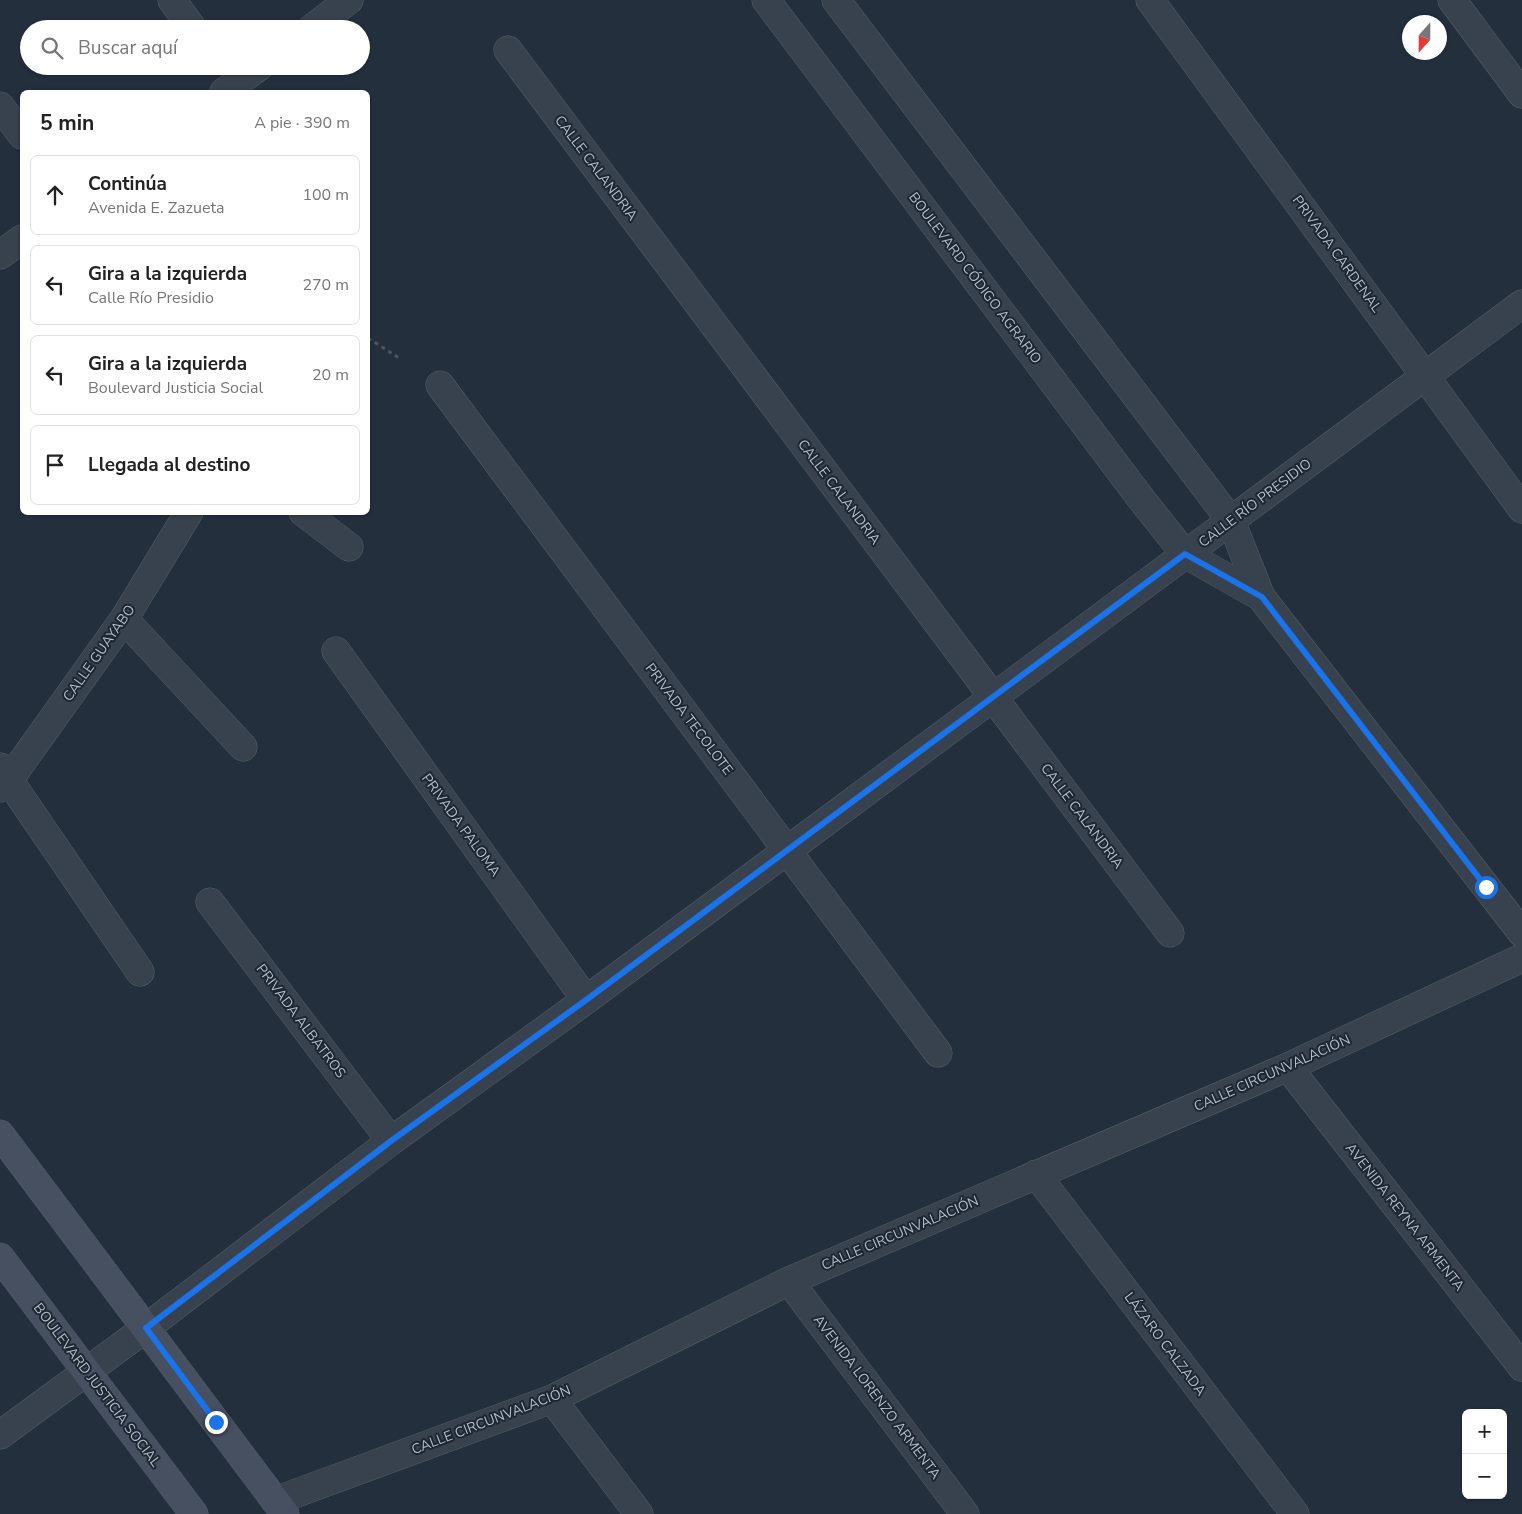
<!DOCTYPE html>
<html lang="es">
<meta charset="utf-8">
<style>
:root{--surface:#fff;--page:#f2f2f2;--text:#222;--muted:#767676;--line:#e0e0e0}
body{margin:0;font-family:"Nunito Sans",sans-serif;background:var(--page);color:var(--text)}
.controls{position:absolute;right:15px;bottom:15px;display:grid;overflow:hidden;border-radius:8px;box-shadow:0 1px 4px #0004}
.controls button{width:45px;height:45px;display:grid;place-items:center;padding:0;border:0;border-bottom:1px solid var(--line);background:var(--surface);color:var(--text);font:25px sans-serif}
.compass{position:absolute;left:1402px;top:15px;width:45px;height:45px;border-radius:50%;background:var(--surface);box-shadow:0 1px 4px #0004;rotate:201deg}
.stop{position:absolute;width:15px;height:15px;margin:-11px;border:4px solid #1a73e8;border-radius:50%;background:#fff}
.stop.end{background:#1a73e8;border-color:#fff;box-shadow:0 1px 5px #0008}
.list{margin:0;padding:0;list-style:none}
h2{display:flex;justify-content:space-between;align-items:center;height:65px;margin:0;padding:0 20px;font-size:21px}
h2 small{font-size:16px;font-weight:400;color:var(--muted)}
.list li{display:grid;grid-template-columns:32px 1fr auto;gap:15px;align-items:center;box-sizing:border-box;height:80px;margin:0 10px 10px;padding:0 10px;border:1px solid var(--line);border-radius:8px}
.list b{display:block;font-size:19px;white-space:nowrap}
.list p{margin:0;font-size:16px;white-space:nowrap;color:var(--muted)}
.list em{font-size:16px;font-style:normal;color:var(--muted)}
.icon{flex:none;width:28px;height:28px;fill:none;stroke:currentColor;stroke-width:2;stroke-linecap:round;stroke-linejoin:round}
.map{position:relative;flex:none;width:1522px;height:1514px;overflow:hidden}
.search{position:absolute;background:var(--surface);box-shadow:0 1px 4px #0004;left:20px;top:20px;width:350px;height:55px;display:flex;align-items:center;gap:12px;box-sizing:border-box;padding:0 18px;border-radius:28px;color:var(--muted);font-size:19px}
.panel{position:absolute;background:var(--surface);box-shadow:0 1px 4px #0004;left:20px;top:90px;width:350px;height:425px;border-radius:8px}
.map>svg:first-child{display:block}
</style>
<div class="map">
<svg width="1522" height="1514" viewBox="0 0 1522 1514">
<rect width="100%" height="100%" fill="#242f3e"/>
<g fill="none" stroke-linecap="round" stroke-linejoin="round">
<g stroke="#565f6c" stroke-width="29">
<g id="minor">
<polyline points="172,0 193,29"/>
<polyline points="766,0 1142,500 1185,554 1261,597"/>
<polyline points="836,0 1231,521 1261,597 1522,933"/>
<polyline points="1150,0 1522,509"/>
<polyline points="1452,0 1522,94"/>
<polyline points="311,29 349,0"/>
<polyline points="508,50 1170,933"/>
<polyline points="224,92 260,66"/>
<polyline points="0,106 22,135"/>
<polyline points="0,255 22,239"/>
<polyline points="440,385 938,1053"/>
<polyline points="303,512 349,547"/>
<polyline points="124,619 243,747"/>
<polyline points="336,651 586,1000"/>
<polyline points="0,767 140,972"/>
<polyline points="0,788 9,780 124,619 189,512"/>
<polyline points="210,902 391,1141"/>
<polyline points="1288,1067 1522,1367"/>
<polyline points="1036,1174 1295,1514"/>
<polyline points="789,1281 965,1514"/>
<polyline points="552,1399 639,1514"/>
<polyline points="0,1435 146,1328 391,1141 586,1000 1522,304"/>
<polyline points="275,1501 552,1399 789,1281 1288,1067 1522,958"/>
</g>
</g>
<g stroke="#565f6c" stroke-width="29">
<g id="secondary">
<polyline points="0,1134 285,1514"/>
<polyline points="0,1257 194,1514"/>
</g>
</g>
<polyline stroke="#44595c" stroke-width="3" stroke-dasharray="4 4" stroke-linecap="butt" points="368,338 399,358"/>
<use href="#minor" stroke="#38414e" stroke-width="28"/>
<use href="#secondary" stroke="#465061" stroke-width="28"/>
</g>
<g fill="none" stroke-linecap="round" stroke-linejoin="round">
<polyline stroke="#1a73e8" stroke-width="6" points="216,1422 146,1328 391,1141 586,1000 1185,554 1262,597 1486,887"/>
</g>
<g text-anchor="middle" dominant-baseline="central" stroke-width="4" stroke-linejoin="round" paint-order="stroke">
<g font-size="14" fill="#b4bcc9" stroke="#1d2633">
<text transform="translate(596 168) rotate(53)">CALLE CALANDRIA</text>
<text transform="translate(1337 254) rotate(54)">PRIVADA CARDENAL</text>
<text transform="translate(975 278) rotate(53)">BOULEVARD CÓDIGO AGRARIO</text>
<text transform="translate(839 492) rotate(53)">CALLE CALANDRIA</text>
<text transform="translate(1255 503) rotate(-37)">CALLE RÍO PRESIDIO</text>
<text transform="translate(99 653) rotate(-55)">CALLE GUAYABO</text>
<text transform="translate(689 719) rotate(53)">PRIVADA TECOLOTE</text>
<text transform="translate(1082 816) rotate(53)">CALLE CALANDRIA</text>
<text transform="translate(461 825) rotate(54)">PRIVADA PALOMA</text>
<text transform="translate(301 1021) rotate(53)">PRIVADA ALBATROS</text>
<text transform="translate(1272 1073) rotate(-24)">CALLE CIRCUNVALACIÓN</text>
<text transform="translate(1405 1217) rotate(52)">AVENIDA REYNA ARMENTA</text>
<text transform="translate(900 1233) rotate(-23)">CALLE CIRCUNVALACIÓN</text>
<text transform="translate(1165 1344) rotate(53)">LÁZARO CALZADA</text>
<text transform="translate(97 1385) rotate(53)">BOULEVARD JUSTICIA SOCIAL</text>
<text transform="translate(877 1397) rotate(53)">AVENIDA LORENZO ARMENTA</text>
<text transform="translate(491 1420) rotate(-21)">CALLE CIRCUNVALACIÓN</text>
</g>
</g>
</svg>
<div class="controls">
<button>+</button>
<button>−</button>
</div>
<svg class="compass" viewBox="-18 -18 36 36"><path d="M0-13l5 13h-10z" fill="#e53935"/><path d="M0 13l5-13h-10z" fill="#767676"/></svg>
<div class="stop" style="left:1486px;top:887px"></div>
<div class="stop end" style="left:216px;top:1422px"></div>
<div class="search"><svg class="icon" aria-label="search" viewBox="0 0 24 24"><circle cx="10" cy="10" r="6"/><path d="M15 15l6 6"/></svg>Buscar aquí</div>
<section class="panel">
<h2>5 min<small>A pie · 390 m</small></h2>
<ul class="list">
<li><svg class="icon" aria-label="ahead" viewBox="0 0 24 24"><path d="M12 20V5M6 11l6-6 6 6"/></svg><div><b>Continúa</b><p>Avenida E. Zazueta</p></div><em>100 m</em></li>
<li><svg class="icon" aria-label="left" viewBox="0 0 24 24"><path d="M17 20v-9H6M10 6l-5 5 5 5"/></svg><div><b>Gira a la izquierda</b><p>Calle Río Presidio</p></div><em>270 m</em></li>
<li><svg class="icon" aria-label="left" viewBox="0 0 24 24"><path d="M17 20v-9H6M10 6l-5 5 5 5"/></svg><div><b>Gira a la izquierda</b><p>Boulevard Justicia Social</p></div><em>20 m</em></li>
<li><svg class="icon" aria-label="arrive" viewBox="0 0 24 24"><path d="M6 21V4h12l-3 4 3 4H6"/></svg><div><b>Llegada al destino</b></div></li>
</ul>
</section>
</div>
